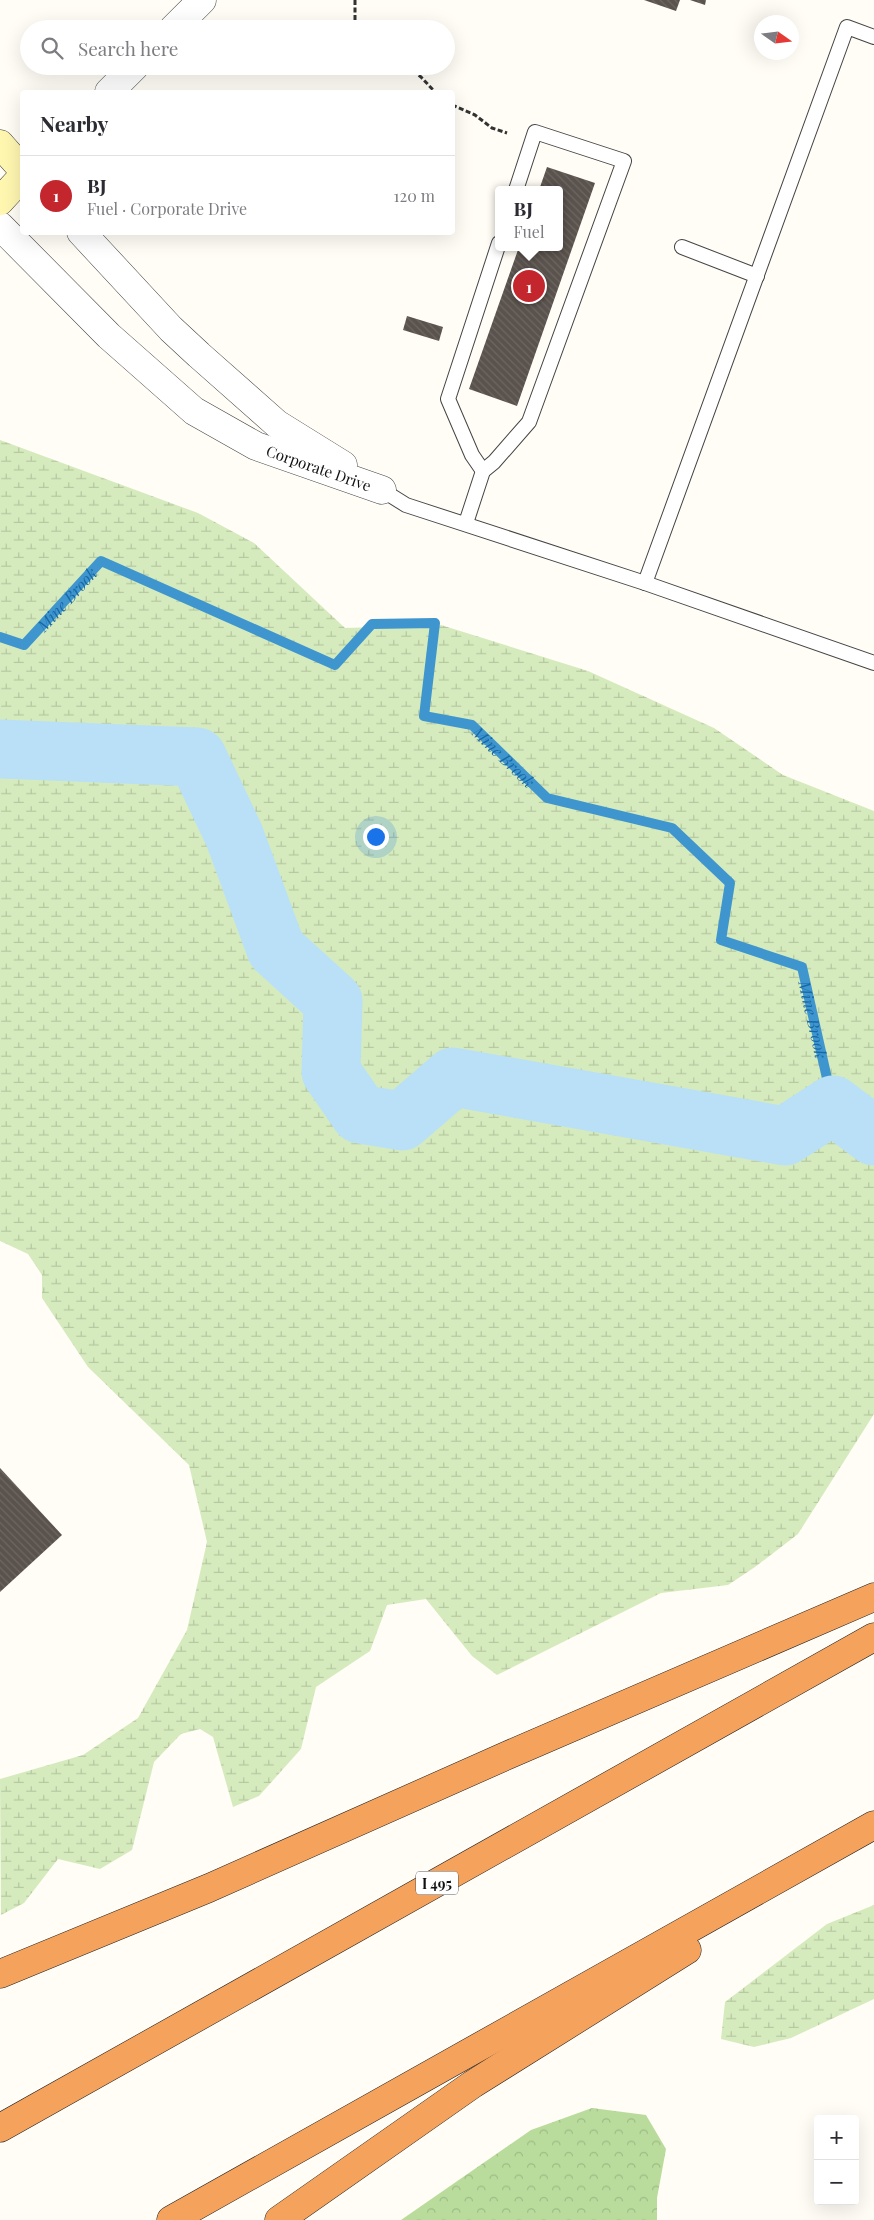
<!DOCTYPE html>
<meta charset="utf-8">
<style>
:root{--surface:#fff;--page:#f7f7f7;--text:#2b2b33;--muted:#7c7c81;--line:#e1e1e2;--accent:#c4262e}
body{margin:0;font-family:"Playfair Display",serif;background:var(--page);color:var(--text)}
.controls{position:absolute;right:15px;bottom:15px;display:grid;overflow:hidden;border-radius:5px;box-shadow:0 5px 20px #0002}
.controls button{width:45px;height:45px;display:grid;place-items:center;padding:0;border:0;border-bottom:1px solid var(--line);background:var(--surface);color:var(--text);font:25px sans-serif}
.compass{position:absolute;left:754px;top:15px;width:45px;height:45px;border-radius:50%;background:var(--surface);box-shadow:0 5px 20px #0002;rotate:104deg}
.you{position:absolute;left:375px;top:836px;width:18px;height:18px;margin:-12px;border:4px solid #fff;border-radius:50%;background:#1a73e8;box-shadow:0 0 0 8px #1a73e833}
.badge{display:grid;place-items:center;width:32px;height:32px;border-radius:50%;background:var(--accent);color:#fff;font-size:16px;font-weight:700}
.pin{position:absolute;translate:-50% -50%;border:2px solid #fff;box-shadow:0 1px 5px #0006}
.popup{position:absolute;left:495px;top:186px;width:68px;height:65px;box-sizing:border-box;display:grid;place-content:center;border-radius:5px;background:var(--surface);filter:drop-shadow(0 1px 4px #0005);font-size:16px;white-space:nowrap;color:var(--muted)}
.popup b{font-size:19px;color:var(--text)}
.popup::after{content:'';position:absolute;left:50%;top:100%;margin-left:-10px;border:10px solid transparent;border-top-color:var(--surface)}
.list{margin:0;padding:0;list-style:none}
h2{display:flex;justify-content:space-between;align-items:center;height:65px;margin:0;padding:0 20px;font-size:21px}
h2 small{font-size:16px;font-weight:400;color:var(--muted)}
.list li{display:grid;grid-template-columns:32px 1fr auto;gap:15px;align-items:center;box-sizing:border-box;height:80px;padding:0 20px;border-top:1px solid var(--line)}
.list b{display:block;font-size:19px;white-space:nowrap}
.list p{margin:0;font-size:16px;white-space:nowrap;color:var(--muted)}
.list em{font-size:16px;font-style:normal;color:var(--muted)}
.icon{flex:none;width:28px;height:28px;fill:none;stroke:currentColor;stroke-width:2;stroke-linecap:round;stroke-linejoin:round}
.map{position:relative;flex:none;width:874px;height:2220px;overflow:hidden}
.search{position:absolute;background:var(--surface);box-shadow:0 5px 20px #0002;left:20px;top:20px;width:435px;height:55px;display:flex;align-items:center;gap:12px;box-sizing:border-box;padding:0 18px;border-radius:28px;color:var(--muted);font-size:19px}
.panel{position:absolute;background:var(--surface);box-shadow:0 5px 20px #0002;left:20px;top:90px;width:435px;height:145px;border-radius:5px}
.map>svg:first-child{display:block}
</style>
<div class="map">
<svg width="874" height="2220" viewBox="0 0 874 2220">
<defs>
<pattern id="forest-crowns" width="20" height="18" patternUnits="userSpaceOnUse" patternTransform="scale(1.25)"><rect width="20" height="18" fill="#b9dc9c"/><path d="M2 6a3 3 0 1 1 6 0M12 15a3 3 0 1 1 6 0" fill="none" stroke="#9ebc85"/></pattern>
<pattern id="wetland-marsh" width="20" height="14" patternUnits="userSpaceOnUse" patternTransform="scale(1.25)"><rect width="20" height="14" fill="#d5ebbd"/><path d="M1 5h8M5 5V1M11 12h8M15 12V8" fill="none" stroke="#b6c8a1"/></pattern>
<pattern id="building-back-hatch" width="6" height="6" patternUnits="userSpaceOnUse" patternTransform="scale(1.25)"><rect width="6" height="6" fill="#5a524d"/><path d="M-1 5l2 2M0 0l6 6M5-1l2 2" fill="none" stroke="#6d6662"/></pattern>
</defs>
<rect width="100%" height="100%" fill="#fffdf5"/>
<polygon fill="url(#forest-crowns)" points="592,2108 646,2115 666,2149 657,2198 657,2220 401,2220 531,2130"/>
<g fill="url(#wetland-marsh)">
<polygon points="0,440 198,513 254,543 345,628 441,625 588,671 714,728 783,775 874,811 874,1414 798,1534 755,1567 728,1585 661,1593 497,1675 472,1656 426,1599 387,1605 370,1651 316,1687 301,1749 259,1796 233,1807 213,1737 200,1729 181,1734 154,1762 132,1850 100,1869 58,1859 24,1903 1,1915 0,1779 83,1755 138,1718 187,1630 207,1542 189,1465 88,1367 42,1298 42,1275 28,1254 0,1241"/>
<polygon points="874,1905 874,1999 791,2038 754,2047 721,2039 725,2002 827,1924"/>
</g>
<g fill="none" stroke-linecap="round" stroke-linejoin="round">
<path stroke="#3f96cf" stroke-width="10" id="s1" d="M0,637L24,645L101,561L335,665L372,624L435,623L424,716L472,725L547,798L672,828L730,883L721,940L802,967L833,1105"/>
<polyline stroke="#b9e0f7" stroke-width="59" points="0,749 197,757 234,835 276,949 333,1001 331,1072 360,1114 402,1121 453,1077 785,1136 833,1105 874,1136"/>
</g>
<g fill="url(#building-back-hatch)">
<polygon points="644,0 680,0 676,11"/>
<polygon points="690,0 706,0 705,5"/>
<polygon points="547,167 595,183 517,406 469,389 519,247 559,247 559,190 539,190"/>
<polygon points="407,316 443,327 439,341 403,330"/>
<polygon points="0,1468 62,1535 0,1592"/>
</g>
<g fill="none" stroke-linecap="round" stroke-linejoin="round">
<g stroke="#444" stroke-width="16">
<g id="lane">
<polyline points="682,247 757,276"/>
<polyline points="483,471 472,455 448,399 499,243"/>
<polyline points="382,490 406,505 645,583 874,663"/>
<polyline points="466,523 483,471 494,462 529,422 624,161 535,132 516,190"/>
<polyline points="645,583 847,27 874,37"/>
</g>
</g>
<g stroke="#444" stroke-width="29">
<g id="street">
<polyline points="173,29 202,0"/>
<polyline points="109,92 135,66"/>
<path id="s2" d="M0,226L109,336L194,411L256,446L382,490"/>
<polyline points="81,232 171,329 199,355 277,424 343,465"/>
</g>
</g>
<g stroke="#333" stroke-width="29">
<g id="secondary">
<polyline points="0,144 22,169"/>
<polyline points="0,201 22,177"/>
</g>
</g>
<g stroke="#222" stroke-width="29">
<g id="highway">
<polyline points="0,1974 209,1888 508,1755 874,1597"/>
<polyline points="0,2128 874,1637"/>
<polyline points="171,2220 874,1825"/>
<polyline points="279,2220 473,2084 687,1950"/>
</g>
</g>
<g stroke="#333" stroke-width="3" stroke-dasharray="5 2.5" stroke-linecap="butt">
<polyline points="355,0 355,21 358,29"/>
<polyline points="407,66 421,77 435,92"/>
<polyline points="452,105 475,115 492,128 507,133"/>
</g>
<use href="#lane" stroke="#fff" stroke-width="14"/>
<use href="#street" stroke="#fff" stroke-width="28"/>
<use href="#secondary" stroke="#fff6b0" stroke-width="28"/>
<use href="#highway" stroke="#f5a25d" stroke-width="28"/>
</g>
<g text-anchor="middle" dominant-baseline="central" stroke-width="5" stroke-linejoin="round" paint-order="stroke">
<rect fill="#fff" stroke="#585858" stroke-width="1" x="416" y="1871.5" width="42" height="23" rx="4"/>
<g font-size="14" font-weight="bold" fill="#111">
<text x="437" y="1883">I 495</text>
</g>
<g font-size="15" fill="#111" stroke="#fff">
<text stroke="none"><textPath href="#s2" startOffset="406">Corporate Drive</textPath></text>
</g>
<g font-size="16" font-style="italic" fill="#1768a6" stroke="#fff">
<text stroke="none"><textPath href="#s1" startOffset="88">Mine Brook</textPath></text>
<text stroke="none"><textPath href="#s1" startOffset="701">Mine Brook</textPath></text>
<text stroke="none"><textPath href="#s1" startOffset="1166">Mine Brook</textPath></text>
</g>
</g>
</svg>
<div class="controls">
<button>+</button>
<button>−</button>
</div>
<svg class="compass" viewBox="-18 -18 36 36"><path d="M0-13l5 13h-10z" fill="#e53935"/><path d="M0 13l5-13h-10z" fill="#7c7c81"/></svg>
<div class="you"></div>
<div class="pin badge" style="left:529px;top:286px">1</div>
<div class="popup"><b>BJ</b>Fuel</div>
<div class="search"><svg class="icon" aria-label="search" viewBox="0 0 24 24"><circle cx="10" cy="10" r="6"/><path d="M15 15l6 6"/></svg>Search here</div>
<section class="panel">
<h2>Nearby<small></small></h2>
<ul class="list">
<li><span class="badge">1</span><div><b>BJ</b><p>Fuel · Corporate Drive</p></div><em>120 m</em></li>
</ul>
</section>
</div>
